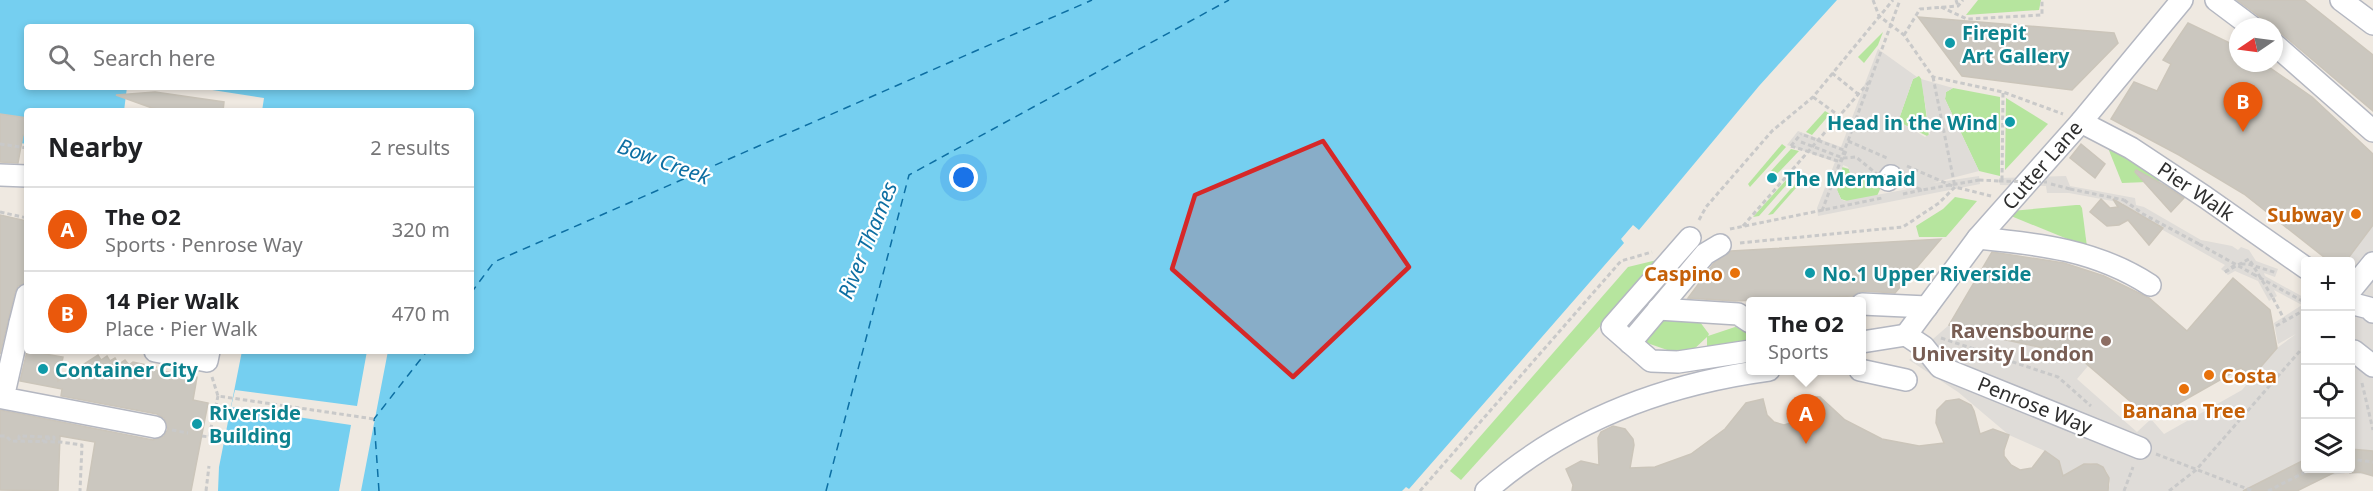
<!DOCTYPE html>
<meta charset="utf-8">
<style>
:root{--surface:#fff;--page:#f6f6f6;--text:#202124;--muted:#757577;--line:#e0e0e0;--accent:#ea580c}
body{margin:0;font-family:"Noto Sans",sans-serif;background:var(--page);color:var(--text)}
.controls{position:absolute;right:18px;bottom:18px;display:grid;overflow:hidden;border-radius:6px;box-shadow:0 3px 9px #0003}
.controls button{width:54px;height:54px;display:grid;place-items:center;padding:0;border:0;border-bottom:2px solid var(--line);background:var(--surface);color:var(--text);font:30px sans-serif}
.compass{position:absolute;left:2229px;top:18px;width:54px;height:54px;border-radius:50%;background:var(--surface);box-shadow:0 3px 9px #0003;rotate:257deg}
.you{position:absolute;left:964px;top:178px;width:21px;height:21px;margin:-15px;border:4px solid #fff;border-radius:50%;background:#1a73e8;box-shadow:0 0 0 9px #1a73e833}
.badge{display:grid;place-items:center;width:39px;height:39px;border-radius:50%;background:var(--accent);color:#fff;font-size:20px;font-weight:700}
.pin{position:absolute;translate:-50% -50px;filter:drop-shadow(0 2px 3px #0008)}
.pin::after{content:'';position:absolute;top:32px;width:21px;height:18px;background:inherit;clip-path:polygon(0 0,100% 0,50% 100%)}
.popup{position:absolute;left:1746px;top:297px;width:120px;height:78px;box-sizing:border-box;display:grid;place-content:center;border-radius:6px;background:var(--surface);filter:drop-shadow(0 2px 4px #0005);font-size:20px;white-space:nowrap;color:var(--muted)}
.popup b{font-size:22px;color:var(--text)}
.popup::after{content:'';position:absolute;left:50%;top:100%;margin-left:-12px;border:12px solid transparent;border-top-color:var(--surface)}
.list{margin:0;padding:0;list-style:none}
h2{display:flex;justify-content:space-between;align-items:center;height:78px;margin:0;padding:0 24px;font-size:26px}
h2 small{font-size:20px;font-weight:400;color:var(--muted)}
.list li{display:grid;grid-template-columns:39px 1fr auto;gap:18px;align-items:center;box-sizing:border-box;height:84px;padding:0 24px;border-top:2px solid var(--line)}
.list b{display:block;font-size:22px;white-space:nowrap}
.list p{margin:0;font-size:20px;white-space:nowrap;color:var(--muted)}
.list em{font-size:20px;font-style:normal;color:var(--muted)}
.icon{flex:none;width:33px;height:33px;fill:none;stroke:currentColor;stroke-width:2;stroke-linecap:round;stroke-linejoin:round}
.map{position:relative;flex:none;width:2373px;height:491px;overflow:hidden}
.search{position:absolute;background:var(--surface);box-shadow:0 3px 9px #0003;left:24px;top:24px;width:450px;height:66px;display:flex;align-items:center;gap:15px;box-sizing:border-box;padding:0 21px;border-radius:6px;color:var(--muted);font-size:22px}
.panel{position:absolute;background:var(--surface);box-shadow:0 3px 9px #0003;left:24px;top:108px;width:450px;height:246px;border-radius:6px}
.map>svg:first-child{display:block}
</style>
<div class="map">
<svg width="2373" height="491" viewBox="0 0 2373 491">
<rect width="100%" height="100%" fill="#efe9e1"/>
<g fill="#b6e59e">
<polygon points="1978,0 2041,0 2039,10 1966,15"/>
<polygon points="1883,32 1878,45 1864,63 1858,57"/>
<polygon points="1919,76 1922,80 1929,137 1903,124 1899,119 1913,79"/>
<polygon points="1953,88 2000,97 2000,176 1979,171 1945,99 1946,92"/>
<polygon points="2006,98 2048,124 2005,170"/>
<polygon points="1825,111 1830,114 1812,135 1806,132"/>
<polygon points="2106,143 2172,181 2122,183"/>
<polygon points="1782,144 1786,147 1750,187 1748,184"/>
<polygon points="1791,149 1799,151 1776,175 1771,171"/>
<polygon points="1842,167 1849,169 1851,176 1871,180 1876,178 1881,187 1877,196 1850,202 1841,199 1837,190"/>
<polygon points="1802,176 1804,179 1773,214 1768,215"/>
<polygon points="1787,179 1789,182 1759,216 1753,217"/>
<polygon points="1955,197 1977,201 1946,237 1919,237 1916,226 1943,209"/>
<polygon points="2076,205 2080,205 2082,208 2087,247 2011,216 2011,211"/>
<polygon points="1661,259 1461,480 1450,471 1628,267"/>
<polygon points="1659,318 1700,322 1709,334 1708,336 1735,327 1750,329 1750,340 1707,348 1707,337 1692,351 1676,353 1647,343 1647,338"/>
</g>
<g fill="#dfdcd8" fill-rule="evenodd">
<path d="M1878,49L1917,77L1913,79L1899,119L1903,124L1925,137L1930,134L1921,79L1953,88L1946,92L1945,99L1979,171L1933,183L1979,176L1980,184L1818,216L1817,208L1835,162L1787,145L1798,131L1841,147ZM1843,165L1848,167L1851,176L1856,179L1871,180L1877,176L1908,189L1845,201L1841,199L1837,190Z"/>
<polygon points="2066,176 2070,186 2135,198 2136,205 2144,207 2201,240 2232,246 2238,250 2241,247 2249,250 2256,261 2278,269 2275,277 2264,273 2265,276 2305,298 2306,468 2350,468 2350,262 2346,261 2366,234 2354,225 2373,214 2373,475 2346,473 2331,475 2297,491 2108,491 2110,484 2107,472 2103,467 2091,463 2084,464 2068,491 2059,461 2045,451 2009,435 1958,392 1909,360 1949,325 1974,333 2076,355 2088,366 2077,379 2137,432 2151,419 2164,434 2242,390 2277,348 2296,334 2278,344 2274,323 2302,305 2274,290 2277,296 2269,301 2258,281 2235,271 2228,275 2221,269 2225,265 2122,207 2123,203 2069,193 2047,193 2046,186 2000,185 1999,178"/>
</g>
<path fill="#75cff0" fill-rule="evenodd" d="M0,0H1837L1759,86L1639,230L1633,225L1621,239L1624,243L1409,489L1406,487L1402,491H218L219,467L242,351H471V111H27V144L0,140ZM27,27H471V87H27Z"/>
<g fill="#efe9e1">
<polygon points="127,87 193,87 264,98 262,111 124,111"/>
<polygon points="367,351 388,351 361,491 339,491 351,425 231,407 235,390 357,406"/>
</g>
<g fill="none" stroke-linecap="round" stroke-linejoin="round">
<g stroke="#0d6fa3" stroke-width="1.5" stroke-dasharray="8 6" stroke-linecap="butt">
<polyline points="471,293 494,262 1092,0"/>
<polyline points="379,491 374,419 427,351"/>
<polyline points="826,491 909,175 1229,0"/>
</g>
</g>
<g fill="#cbc7bf" stroke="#cbc5ba" stroke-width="1.5">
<polygon points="2237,0 2304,0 2373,55 2373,111 2282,34 2274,32 2274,27 2267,27 2260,17"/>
<polygon points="1918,17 2114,33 2118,43 2072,90 1962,76"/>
<polygon points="2188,23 2238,47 2238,63 2263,63 2312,97 2373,154 2373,225 2346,261 2329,261 2244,194 2179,155 2111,119 2134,82 2157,91 2171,64 2163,60"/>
<polygon points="155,92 224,102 223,111 168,111 152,108 116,95"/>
<polygon points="0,114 27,118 27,135 23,135 18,163 0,162"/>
<polygon points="2081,144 2105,164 2095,178 2070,158"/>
<polygon points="2136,170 2164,185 2184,198 2171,212 2135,172"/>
<polygon points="2101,199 2110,208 2118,207 2113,199 2163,228 2149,245 2128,220 2119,225 2107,226 2090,212"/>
<polygon points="0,215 27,221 27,283 18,286 15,292 0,354"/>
<polygon points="1941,239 1895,293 1863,291 1853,296 1735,301 1688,298 1714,263 1731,251"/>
<polygon points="1992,252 2064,263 2104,276 2149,298 2187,331 2233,278 2270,310 2277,348 2252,377 2241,368 2151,419 2076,355 1974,333 1949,325"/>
<polygon points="27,351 63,357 58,381 98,355 101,360 107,356 110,361 115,358 119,364 125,360 129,365 133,362 156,367 155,370 197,377 193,400 208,403 191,491 87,491 95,442 60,436 58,491 0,490 0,410 153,440 164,436 168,429 164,418 157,414 61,396 62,389 20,381"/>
<polygon points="1803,396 1820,397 1845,420 1882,439 1919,446 1944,443 1936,423 1937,410 1946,401 1959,399 1971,405 1974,411 1980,434 1993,429 2009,435 2004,450 2004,456 2011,465 2020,470 2032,468 2045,451 2059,461 2063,476 2084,464 2097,464 2103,467 2109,478 2108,491 1572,491 1573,485 1566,469 1581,461 1599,465 1598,438 1601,432 1613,426 1625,429 1633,439 1634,445 1630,468 1655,467 1691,454 1725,429 1746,403 1763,399 1767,415 1774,422 1784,425 1794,422 1802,413"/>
<polygon points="2350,449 2373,451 2373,476 2360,472 2350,473"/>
<polygon points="2306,459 2306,468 2343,468 2297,491 2243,491"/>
</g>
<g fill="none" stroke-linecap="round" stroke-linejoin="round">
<g stroke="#b4b7c1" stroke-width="24">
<g id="minor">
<polyline points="2216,0 2252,27"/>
<polyline points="2341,0 2373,24"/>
<polyline points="2274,44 2373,131"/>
<polyline points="2081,122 2131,148 2205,197 2306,268"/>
<polyline points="0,175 27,176"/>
<polyline points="1888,180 1891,176"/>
<polyline points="1690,238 1612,327 1651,361 1678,362 1750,351"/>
<path d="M1978,238C2040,244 2096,250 2150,285"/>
<polyline points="2350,291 2373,263"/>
<polyline points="27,295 20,323 27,324"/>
<polyline points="2350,303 2369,308 2373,312"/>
<polyline points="1862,304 1927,307"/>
<polyline points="1658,309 1738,314 1750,322"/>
<polyline points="20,323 3,398 155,427"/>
<polyline points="1906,335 1978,238 2081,122 2182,0"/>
<polyline points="1906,335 1924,347 1940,367 2140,448"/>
<polyline points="1862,342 1906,335"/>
<polyline points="1630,343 1705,254 1720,245"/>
<polyline points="155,351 207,361 209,351"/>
<polyline points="2354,351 2373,366"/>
<polyline points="1860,370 1906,380"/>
<path d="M1486,491C1566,421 1665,384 1769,370"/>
</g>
</g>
<g stroke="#c9c9c9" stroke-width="3" stroke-dasharray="4.5 3" stroke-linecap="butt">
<polyline points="1873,0 1879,16 1904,35 1933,77 2003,92 2063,114"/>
<polyline points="1956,0 1958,6"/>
<polyline points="1941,7 1967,19 2042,15 2042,0"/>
<polyline points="1904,35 1920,9 1958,6 1963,0"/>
<polyline points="1832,73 1858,94"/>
<polyline points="1933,77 1955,187"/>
<polyline points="1813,97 1838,115"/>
<polyline points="1848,141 1887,158"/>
<polyline points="0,144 27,148"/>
<polyline points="1791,146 1801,134"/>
<polyline points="1907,166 1955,187"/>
<polyline points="1979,180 1999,181"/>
<polyline points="2002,180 2003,92"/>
<polyline points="2051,184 2070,189"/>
<polyline points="1903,194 1922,190"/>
<polyline points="2124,200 2143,214 2199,244"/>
<polyline points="1822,211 1900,0"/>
<polyline points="0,212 27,218"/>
<polyline points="1699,220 1706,207 1772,131 1813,97 1893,0"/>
<polyline points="1743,226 1869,82"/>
<polyline points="1730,229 1882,198"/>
<polyline points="1740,243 1903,227 1939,203 1955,187 1991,196"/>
<polyline points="2225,272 2236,264"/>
<polyline points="2253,274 2306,303"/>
<polyline points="2273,298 2285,321"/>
<polyline points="1941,338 2058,377 2091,406"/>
<polyline points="212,377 218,396 374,419"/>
<polyline points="2362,383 2373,430"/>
<polyline points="172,430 188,433"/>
<polyline points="0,436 6,436 11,441 60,442 82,445 80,491"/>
<polyline points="202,436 209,437 218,396"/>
<polyline points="19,440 19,436 54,437 54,439 44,438 43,442"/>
<polyline points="2156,454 2253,491"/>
<polyline points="2350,459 2373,462"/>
<polyline points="206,491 209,466"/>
<polyline points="1420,491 1621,261 1652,252"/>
<polyline points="2124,491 2133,467"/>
<polyline points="2169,491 2196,470 2306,344"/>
<polyline points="2268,491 2313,468"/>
</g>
<use href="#minor" stroke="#fff" stroke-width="21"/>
<g stroke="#c9c9c9" stroke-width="3" stroke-dasharray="4.5 3" stroke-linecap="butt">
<polyline points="1801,142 1843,158 1856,157 1878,175 1891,176 1922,190 1979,180"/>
<polyline points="1791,146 1841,162 1846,151 1801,134"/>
<polyline points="1999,181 2047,182"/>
<polyline points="2070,189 2124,200"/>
<polyline points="2199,244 2253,274"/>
<polyline points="2241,264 2248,264 2277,273"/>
<polyline points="2225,272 2249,259 2273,298"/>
<polyline points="2276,326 2306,309"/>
</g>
</g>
<path fill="#d62828" fill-opacity="0.2" stroke="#d62828" stroke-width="4.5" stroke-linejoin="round" d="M1323,141L1409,267L1293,377L1172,269L1195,195Z"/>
<g fill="#0f9aa8" stroke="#fff" stroke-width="2">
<circle cx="1950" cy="43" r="6"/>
<circle cx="2010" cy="122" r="6"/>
<circle cx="1772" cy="178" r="6"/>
<circle cx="1810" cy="273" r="6"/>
<circle cx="43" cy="369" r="6"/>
<circle cx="197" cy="424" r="6"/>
</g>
<g fill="#e8710a" stroke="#fff" stroke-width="2">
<circle cx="2356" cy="214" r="6"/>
<circle cx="1735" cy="273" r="6"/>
<circle cx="2209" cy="375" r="6"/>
<circle cx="2184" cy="389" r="6"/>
</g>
<circle fill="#8d6e63" stroke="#fff" stroke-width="2" cx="2106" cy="341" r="6"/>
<g text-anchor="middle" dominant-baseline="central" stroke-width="4.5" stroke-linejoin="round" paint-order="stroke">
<g font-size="20" font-weight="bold" fill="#0d838f" stroke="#fff" text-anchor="start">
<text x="1962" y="32">Firepit<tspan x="1962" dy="23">Art Gallery</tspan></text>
<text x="1998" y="122" text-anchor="end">Head in the Wind</text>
<text x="1784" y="178">The Mermaid</text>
<text x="1822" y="273">No.1 Upper Riverside</text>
<text x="55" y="369">Container City</text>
<text x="209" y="412">Riverside<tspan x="209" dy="23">Building</tspan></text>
</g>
<g font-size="20" fill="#2e2e2e" stroke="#fff">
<text transform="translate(2042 165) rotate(-49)">Cutter Lane</text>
<text transform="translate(2196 191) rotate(34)">Pier Walk</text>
<text transform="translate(2035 405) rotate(22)">Penrose Way</text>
</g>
<g font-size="20" font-weight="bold" fill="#c56008" stroke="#fff" text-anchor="end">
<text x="2344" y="214">Subway</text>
<text x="1723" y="273">Caspino</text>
<text x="2221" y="375" text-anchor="start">Costa</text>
<text x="2184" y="410" text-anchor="middle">Banana Tree</text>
</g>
<g font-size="20" font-weight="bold" fill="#785e54" stroke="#fff" text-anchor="end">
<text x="2094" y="330">Ravensbourne<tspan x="2094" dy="23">University London</tspan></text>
</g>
<g font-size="21" font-style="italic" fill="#0d6fa3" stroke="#fff">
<text transform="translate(664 161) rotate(20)">Bow Creek</text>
<text transform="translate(867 240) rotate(-68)">River Thames</text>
</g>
</g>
</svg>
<div class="controls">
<button>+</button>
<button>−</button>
<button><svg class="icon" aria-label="locate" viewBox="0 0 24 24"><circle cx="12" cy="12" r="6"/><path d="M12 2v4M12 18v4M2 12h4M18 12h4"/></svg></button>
<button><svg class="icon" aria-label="layers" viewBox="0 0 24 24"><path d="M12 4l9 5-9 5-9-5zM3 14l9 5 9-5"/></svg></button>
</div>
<svg class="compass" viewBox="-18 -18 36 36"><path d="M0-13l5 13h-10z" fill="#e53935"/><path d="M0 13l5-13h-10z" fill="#757577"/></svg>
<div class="you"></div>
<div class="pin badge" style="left:1806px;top:444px">A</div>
<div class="popup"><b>The O2</b>Sports</div>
<div class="pin badge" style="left:2243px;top:132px">B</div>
<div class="search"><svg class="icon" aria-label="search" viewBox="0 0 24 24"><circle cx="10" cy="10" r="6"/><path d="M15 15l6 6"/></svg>Search here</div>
<section class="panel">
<h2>Nearby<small>2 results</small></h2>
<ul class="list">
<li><span class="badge">A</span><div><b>The O2</b><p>Sports · Penrose Way</p></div><em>320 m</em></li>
<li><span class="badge">B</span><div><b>14 Pier Walk</b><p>Place · Pier Walk</p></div><em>470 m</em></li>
</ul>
</section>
</div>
